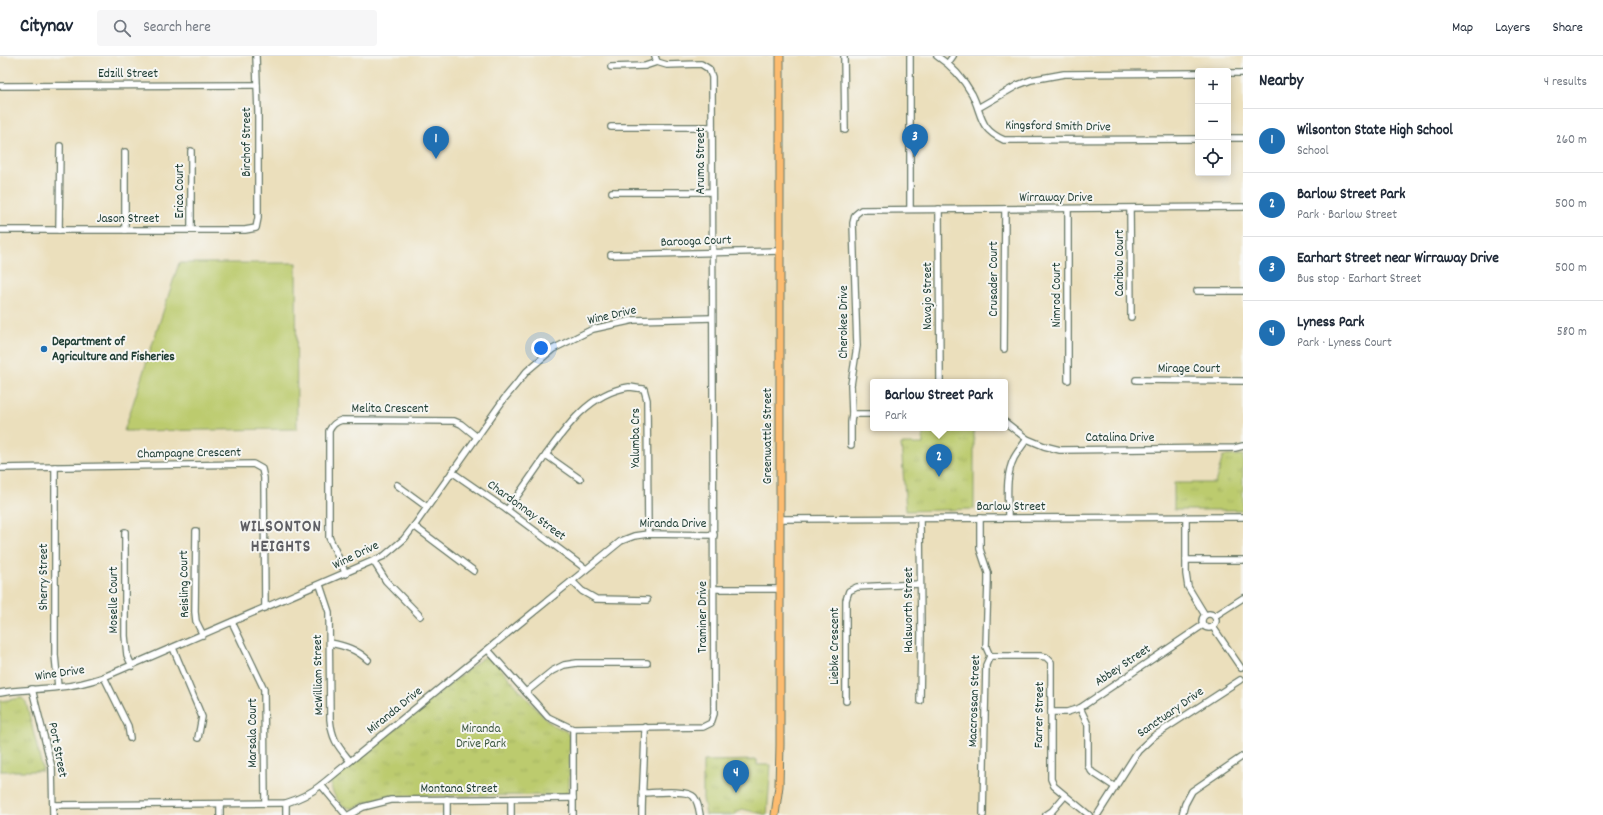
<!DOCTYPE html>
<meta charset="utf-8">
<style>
:root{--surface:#fff;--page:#f6f6f7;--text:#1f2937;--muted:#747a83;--line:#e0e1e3;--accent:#1f6fb2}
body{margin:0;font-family:Dekko,sans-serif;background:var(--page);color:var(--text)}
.controls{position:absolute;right:12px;top:12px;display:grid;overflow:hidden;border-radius:4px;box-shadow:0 2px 10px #0003}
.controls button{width:36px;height:36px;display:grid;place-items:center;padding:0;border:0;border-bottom:1px solid var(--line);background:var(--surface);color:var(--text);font:20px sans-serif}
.you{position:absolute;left:541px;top:292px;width:14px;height:14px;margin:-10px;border:3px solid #fff;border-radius:50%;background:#1a73e8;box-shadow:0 0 0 6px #1a73e833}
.badge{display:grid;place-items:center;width:26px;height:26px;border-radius:50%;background:var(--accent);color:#fff;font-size:13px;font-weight:700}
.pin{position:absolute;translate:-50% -33px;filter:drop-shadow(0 1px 2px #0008)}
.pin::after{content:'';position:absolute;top:21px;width:14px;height:12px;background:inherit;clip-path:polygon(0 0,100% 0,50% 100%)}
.popup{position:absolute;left:870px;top:323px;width:138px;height:52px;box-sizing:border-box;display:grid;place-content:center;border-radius:4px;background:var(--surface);filter:drop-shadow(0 1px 3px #0005);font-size:13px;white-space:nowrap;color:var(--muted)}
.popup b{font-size:15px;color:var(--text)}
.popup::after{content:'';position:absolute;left:50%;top:100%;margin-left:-8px;border:8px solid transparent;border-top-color:var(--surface)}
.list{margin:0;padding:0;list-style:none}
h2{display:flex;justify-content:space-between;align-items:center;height:52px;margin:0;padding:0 16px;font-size:17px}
h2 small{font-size:13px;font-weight:400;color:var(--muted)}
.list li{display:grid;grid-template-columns:26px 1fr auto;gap:12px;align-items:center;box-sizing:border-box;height:64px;padding:0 16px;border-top:1px solid var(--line)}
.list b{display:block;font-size:15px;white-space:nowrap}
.list p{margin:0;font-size:13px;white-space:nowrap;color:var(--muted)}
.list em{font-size:13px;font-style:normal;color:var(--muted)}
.icon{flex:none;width:22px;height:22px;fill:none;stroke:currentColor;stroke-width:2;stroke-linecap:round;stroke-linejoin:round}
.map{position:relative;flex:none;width:1243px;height:759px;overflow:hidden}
header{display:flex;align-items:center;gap:24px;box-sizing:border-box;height:56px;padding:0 20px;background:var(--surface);border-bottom:1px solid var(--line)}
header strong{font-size:19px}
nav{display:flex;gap:22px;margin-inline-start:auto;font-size:14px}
.search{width:280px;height:36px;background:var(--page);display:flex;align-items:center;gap:10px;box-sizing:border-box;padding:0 14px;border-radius:4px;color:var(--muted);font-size:15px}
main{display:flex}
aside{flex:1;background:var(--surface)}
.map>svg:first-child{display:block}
</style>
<header>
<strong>Citynav</strong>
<div class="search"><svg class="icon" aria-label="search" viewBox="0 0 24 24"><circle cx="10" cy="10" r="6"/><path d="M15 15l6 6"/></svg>Search here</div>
<nav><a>Map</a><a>Layers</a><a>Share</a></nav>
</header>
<main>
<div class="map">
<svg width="1243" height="759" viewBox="0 0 1243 759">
<defs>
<pattern id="park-tufts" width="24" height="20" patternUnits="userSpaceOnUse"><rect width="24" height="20" fill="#bccb6e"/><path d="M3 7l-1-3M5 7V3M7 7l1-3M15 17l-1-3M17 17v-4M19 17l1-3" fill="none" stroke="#a1af60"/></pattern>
</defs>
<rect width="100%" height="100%" fill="#f6f6f2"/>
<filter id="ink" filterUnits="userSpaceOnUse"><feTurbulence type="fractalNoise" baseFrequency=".025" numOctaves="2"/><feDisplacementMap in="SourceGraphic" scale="8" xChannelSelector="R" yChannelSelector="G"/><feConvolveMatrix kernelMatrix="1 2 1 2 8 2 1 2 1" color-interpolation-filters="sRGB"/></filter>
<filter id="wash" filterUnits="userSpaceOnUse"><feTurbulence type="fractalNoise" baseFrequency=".012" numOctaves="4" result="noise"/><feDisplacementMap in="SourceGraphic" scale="16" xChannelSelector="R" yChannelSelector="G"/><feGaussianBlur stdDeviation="0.9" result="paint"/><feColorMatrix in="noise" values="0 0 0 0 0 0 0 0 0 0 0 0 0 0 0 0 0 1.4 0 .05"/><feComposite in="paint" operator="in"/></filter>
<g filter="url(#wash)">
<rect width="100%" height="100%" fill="#ebdfbc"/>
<polygon fill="#bccb6e" stroke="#6e8451" points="179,207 296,207 297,373 124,375"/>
<g fill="url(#park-tufts)" stroke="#6e8451">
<polygon points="923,372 974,372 974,453 906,455 901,388 923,388"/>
<polygon points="1243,399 1243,454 1174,454 1174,427 1215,427 1223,400"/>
<path d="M486,601L490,602L495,606C513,626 530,647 549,666C556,673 567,671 570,682L569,733L567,737L562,739L384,740L353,752C342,754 330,737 331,726L481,603Z"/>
<polygon points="22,642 26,646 43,715 0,715 0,645"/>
<polygon points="757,704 757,709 771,709 767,759 742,753 734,759 706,759 703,743 703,705"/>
</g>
</g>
<g filter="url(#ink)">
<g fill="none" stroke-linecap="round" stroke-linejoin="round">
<g stroke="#667664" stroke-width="8">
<g id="minor">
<polyline points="655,0 657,6"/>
<polyline points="844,0 845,74"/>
<path d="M937,0C952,10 963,22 972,38C983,60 978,72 1004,84L1198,83"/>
<polyline points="948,7 953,0"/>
<polyline points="1228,17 1243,17"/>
<polyline points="0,30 257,29"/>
<polyline points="978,52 1018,29 1031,24 1064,18 1198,17"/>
<polyline points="611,71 712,71"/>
<polyline points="1228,82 1243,82"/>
<polyline points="612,136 712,136"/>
<polyline points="910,153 910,0"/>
<polyline points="939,153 940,326"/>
<polyline points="1130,153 1131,261"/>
<polyline points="0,174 245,174 256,172 258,162 258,56 256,0"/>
<polyline points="59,174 60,90"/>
<polyline points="125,174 125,96"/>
<polyline points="191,174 191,95"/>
<polyline points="611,199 780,195"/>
<polyline points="1197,235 1243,235"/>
<polyline points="1004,293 1005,153"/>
<polyline points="1068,324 1068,153"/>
<polyline points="1136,324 1243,325"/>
<polyline points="852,358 873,358"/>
<polyline points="1005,366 1027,383 1044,390 1060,394 1235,392 1243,390"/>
<polyline points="851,389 851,366 852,358 851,329 857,290 853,167 855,159 861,154 1243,151"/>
<polyline points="546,399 580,423"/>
<polyline points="55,411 55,599 58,631"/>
<polyline points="0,412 253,408 262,413 264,422 265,552"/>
<polyline points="452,416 507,454 586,513"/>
<polyline points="397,429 427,451"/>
<path d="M507,454C519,438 530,422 541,406C563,375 588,337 629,331C633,331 639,333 644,333L647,344L648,478"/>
<path d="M1008,461C1008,442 1005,420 1014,402C1018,395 1023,389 1027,383"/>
<polyline points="980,462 980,493 988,517 988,525 986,591 990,600 986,609 983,759"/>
<polyline points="1186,462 1186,518 1188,531 1205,559"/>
<polyline points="780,463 1243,461"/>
<polyline points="414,470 474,515"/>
<polyline points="196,475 195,556 196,565 203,579"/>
<polyline points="125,476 125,580 127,599 132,610"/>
<polyline points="1186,504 1243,504"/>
<polyline points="374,506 386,525 420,560"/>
<path d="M346,518L329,481V375C332,369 335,366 342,364L454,365L461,368L477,381"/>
<polyline points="572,525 582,535 596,543 647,544"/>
<path d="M320,529L329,556L330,663C332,684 338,690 350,705"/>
<polyline points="715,533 780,533"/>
<circle cx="1209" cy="565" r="7"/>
<polyline points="1215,560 1243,542"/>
<polyline points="232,566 264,633 265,747"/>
<polyline points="1213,571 1241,612"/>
<path d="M330,587C345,590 356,593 368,604"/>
<polyline points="173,592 202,661 198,682"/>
<polyline points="488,594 548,661 573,673 703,671 711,667 714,658 712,21 709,13 701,8 667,9 657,6 645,10 611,11"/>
<polyline points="990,600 1040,600 1046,601 1051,606 1051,723 1054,730 1089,759"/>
<polyline points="104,621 128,670 130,682"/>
<polyline points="32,633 52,712 53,759"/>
<polyline points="526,636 552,615 564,609 577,607 647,607"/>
<path d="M0,637C19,633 39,634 59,631C74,630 89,626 104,621L384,500L404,483L414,470L504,343L527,315L553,293L593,273L634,264L712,262"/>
<polyline points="846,645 846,544 849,535 857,531 920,528"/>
<polyline points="920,645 921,579 920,462"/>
<polyline points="1080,652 1088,669 1088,710 1092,716 1115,731"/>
<polyline points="1051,656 1067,656 1080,652 1203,569"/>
<polyline points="321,729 346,759"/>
<path d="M642,737C653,737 688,733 694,741C698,746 699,753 700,759"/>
<polyline points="447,743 447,759"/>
<polyline points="220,748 220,759"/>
<path d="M53,749L286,747C299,743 311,737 321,729L621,485L634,480L648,478L714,479"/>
<polyline points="1098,758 1138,695 1154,680 1240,624"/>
<polyline points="286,759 286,747"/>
<polyline points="349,759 363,751 391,744 573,742"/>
<polyline points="511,759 511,743"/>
<polyline points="573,759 573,673"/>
<path d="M642,759C642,730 645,701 645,671"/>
<polyline points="1046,759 1052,755 1065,740"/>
<polyline points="1182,759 1185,748 1192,735 1243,700"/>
</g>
</g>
<g stroke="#667664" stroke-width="9">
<polyline id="major" points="775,759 779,730 780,689 780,0"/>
</g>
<use href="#minor" stroke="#fff" stroke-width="5.5"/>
<use href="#major" stroke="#fdbc70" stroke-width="7"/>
</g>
</g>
<circle fill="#1f6fb2" stroke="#f6f6f2" stroke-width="1.5" cx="44" cy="293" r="4"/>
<g text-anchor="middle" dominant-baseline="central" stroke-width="4" stroke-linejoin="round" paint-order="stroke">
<g font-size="13" fill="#1f3d34" stroke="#f6f6f2">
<text x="128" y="18">Edzill Street</text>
<text transform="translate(1058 71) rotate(1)">Kingsford Smith Drive</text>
<text transform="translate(247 86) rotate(-90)">Birchof Street</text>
<text transform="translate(701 105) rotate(-90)">Aruma Street</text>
<text transform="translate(180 135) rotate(-90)">Erica Court</text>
<text x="1056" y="142">Wirraway Drive</text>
<text x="128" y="163">Jason Street</text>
<text transform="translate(696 186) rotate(-2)">Barooga Court</text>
<text transform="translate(1120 207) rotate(-90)">Caribou Court</text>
<text transform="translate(994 223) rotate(-90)">Crusader Court</text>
<text transform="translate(1057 239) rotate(-90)">Nimrod Court</text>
<text transform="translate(928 240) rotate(-90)">Navajo Street</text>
<text transform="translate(612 260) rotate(-13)">Wine Drive</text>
<text transform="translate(844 266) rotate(-90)">Cherokee Drive</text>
<text x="1189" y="313">Mirage Court</text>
<text x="390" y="353">Melita Crescent</text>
<text transform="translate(768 380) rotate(-90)">Greenwattle Street</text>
<text transform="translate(636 382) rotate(-90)">Yalumba Crs</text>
<text x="1120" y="382">Catalina Drive</text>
<text transform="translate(189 398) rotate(-1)">Champagne Crescent</text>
<text x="1011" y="451">Barlow Street</text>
<text transform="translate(526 455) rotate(36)">Chardonnay Street</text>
<text x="673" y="468">Miranda Drive</text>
<text transform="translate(356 500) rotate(-26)">Wine Drive</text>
<text transform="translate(44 521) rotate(-90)">Sherry Street</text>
<text transform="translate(185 528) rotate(-91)">Reisling Court</text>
<text transform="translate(114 544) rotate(-90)">Moselle Court</text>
<text transform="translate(909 554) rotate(-90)">Halsworth Street</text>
<text transform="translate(703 561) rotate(-90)">Traminer Drive</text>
<text transform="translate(835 590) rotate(-90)">Liebke Crescent</text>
<text transform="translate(1123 610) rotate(-34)">Abbey Street</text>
<text transform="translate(60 618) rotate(-8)">Wine Drive</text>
<text transform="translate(319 619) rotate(-91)">McWilliam Street</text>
<text transform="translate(975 645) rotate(-88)">Maccrossan Street</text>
<text transform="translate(395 655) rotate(-39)">Miranda Drive</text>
<text transform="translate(1171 657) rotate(-35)">Sanctuary Drive</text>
<text transform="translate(1040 659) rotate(-89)">Farrer Street</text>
<text transform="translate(253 677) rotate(-90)">Marsala Court</text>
<text transform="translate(57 694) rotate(79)">Port Street</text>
<text x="459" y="733">Montana Street</text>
</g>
<g font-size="13" font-weight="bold" fill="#1f3d34" stroke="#f6f6f2" text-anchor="start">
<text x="52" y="286">Department of<tspan x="52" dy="15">Agriculture and Fisheries</tspan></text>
</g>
<g font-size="13" fill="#3e5940" stroke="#f6f6f2">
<text x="481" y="673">Miranda<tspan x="481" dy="15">Drive Park</tspan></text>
</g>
<g font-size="17" font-weight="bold" letter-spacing="1" fill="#5f5f64" stroke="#f6f6f2">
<text x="281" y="472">WILSONTON<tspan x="281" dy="20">HEIGHTS</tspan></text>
</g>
</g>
</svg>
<div class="controls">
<button>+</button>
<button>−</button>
<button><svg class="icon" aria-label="locate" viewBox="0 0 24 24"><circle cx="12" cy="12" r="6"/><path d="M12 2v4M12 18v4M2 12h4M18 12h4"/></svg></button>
</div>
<div class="you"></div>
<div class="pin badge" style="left:436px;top:103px">1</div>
<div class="pin badge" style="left:939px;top:421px">2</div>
<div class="popup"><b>Barlow Street Park</b>Park</div>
<div class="pin badge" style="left:915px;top:101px">3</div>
<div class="pin badge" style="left:736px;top:737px">4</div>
</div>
<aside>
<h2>Nearby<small>4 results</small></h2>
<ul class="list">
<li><span class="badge">1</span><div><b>Wilsonton State High School</b><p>School</p></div><em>260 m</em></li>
<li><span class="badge">2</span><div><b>Barlow Street Park</b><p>Park · Barlow Street</p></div><em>500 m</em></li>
<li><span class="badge">3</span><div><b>Earhart Street near Wirraway Drive</b><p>Bus stop · Earhart Street</p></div><em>500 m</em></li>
<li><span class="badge">4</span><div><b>Lyness Park</b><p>Park · Lyness Court</p></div><em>580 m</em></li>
</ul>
</aside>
</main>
